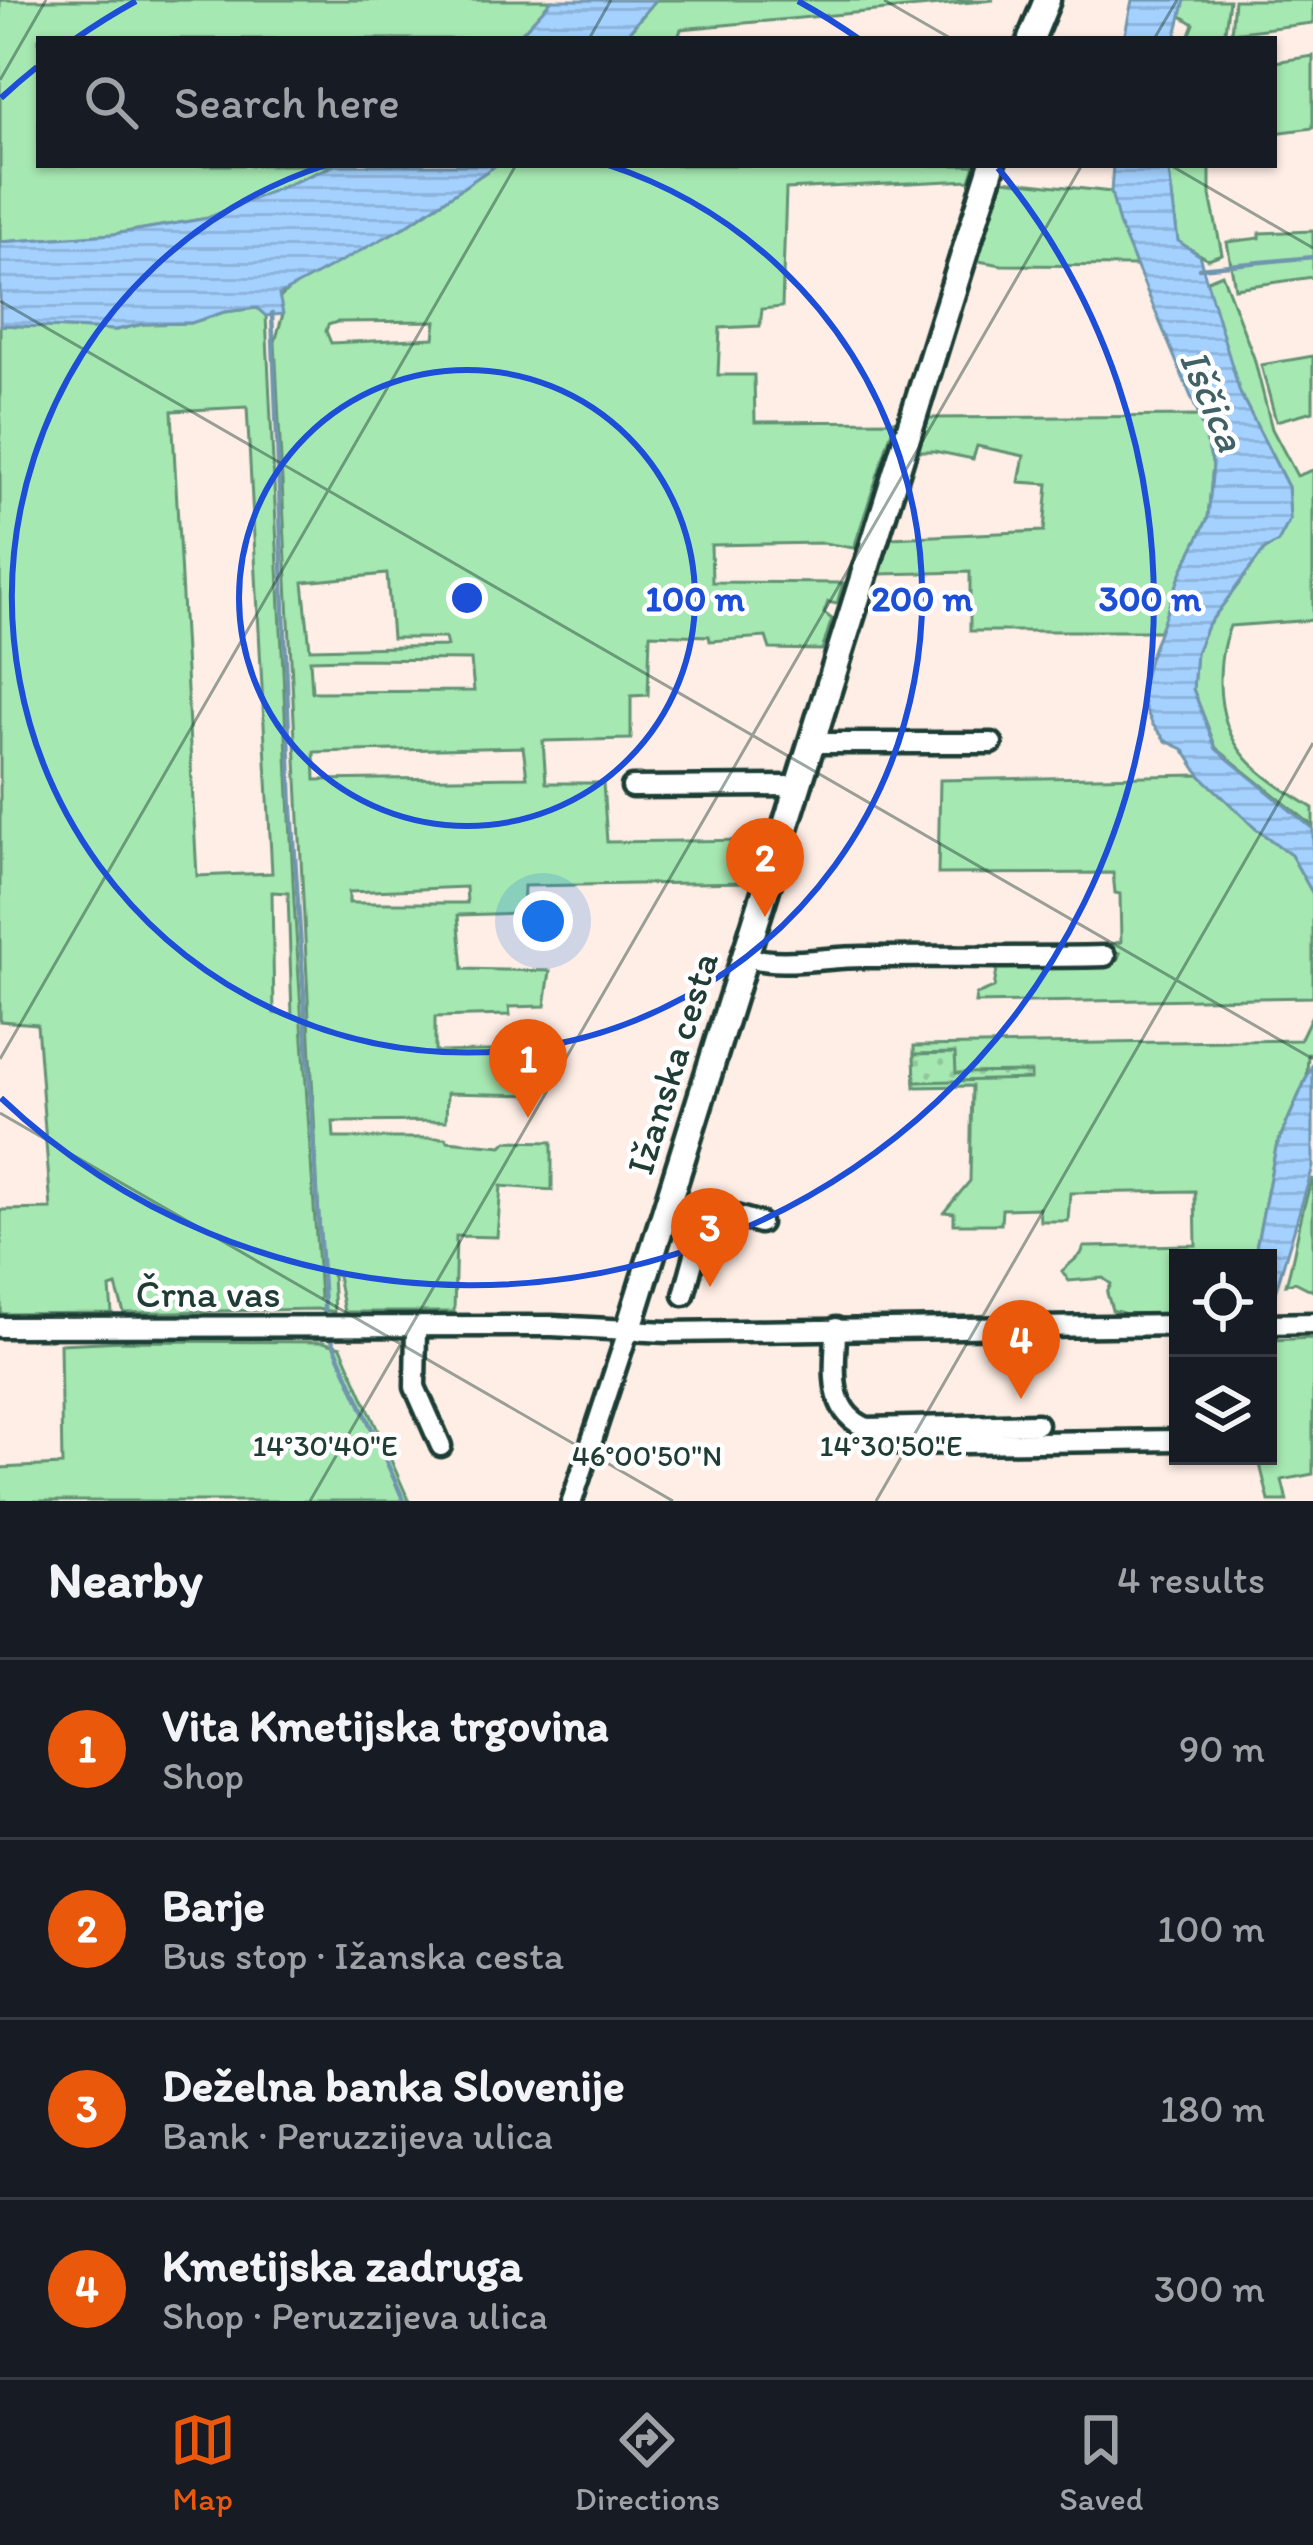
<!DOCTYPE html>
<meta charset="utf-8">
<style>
:root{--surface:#171b24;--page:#20242c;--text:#f1f3f6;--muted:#9ea1a6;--line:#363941;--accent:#ea580c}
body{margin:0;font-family:Itim,sans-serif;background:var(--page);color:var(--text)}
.controls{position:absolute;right:36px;bottom:36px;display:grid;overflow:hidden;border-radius:0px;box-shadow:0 3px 9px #0004}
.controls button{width:108px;height:108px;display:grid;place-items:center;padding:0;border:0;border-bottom:3px solid var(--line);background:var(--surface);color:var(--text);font:60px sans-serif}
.you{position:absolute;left:543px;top:921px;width:42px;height:42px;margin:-30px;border:9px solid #fff;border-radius:50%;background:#1a73e8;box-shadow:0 0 0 18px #1a73e833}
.badge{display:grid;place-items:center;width:78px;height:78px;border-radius:50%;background:var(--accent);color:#fff;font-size:39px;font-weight:700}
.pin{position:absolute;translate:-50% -99px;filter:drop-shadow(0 3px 6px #0008)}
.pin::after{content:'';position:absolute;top:63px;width:42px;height:36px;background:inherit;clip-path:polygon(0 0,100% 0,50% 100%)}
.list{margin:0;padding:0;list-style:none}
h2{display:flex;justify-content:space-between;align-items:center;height:156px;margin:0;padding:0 48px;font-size:51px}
h2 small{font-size:39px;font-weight:400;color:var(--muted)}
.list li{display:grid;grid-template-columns:78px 1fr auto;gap:36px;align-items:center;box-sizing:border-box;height:180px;padding:0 48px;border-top:3px solid var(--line)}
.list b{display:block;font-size:45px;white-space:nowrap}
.list p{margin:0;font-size:39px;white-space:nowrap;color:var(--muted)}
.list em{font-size:39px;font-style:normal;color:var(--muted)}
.icon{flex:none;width:66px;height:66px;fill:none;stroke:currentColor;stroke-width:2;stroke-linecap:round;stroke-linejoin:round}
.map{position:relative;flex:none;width:1313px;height:1501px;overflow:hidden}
.search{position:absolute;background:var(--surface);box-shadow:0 3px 9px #0004;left:36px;right:36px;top:36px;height:132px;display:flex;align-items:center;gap:30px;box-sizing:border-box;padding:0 42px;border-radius:0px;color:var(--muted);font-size:45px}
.sheet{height:876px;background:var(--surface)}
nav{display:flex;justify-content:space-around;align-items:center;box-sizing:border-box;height:168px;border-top:3px solid var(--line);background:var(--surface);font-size:33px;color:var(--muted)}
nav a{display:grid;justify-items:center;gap:6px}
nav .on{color:var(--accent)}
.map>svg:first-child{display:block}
</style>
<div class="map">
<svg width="1313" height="1501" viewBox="0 0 1313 1501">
<defs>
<pattern id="park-dots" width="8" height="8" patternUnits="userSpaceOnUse" patternTransform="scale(3)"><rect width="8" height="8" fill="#a6e8b2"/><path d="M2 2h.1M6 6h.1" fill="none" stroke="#8ec89a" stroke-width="1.8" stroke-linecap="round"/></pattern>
<pattern id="water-rules" width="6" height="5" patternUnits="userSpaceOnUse" patternTransform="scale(3)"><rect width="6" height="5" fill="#a4d1ff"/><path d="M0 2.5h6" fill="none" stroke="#8db4db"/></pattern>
</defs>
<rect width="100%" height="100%" fill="#feeee6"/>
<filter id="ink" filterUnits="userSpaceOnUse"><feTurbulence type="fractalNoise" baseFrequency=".00833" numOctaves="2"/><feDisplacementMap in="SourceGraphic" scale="24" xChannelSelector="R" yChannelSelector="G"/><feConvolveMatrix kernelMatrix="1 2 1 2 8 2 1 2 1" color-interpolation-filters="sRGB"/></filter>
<g filter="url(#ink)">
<g fill="#a6e8b2" stroke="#629273" stroke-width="3" fill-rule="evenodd">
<polygon points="0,0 552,0 516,39 39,39 39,165 335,165 208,218 114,234 0,242"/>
<polygon points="656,0 994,0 681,29 678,39 623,39"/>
<polygon points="1185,0 1229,0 1224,39 1188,39 1194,24 1180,15"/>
<polygon points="1234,0 1313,0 1313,23 1231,33"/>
<polygon points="1313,56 1313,128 1274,133 1274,62"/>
<path d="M496,165H975L970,180L786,189L782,307L762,309L760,326L720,328L718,375H754L755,422L895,421L854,548L824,543L711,545L712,582L843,583L837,604L828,602L824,613L832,619L822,650L770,649L766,637L710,641L709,636L650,634L648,695L631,696V739L543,741L546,783H603L607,842L756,840L752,854L758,855L749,882L524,886L523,913L458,915L463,969L550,971L545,1006L509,1007L510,1015L435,1017V1052L542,1050L540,1095L447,1093L446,1121L333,1122L334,1138H446L447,1141L502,1146L507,1141L552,1142V1190L501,1186L497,1237L456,1236L454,1312H344L337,1275H332L334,1312L317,1309L124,1313L116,1286L110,1288L112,1313L1,1314V1210L51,1209L37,1024L0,1021V325L116,330L143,324L191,323L224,312L257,308L266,316L294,902L320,1298L323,1296L275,342L283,314L278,300L293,285L406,226ZM436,321L434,338L331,343L326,331L328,325L337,322ZM247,407L272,873L197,876L172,411ZM387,574L392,638H445L447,646L310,649L303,582ZM348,659L471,660L474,691L312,692L310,660ZM523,747L527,777L315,780L314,752ZM466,887L467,903H349V892ZM272,892L288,893L292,1016L274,1013Z"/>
<polygon points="1168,165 1210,165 1210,195 1222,254 1208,259 1178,242"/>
<polygon points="1003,180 1111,192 1136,266 1002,265 978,261"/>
<polygon points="1313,231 1313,277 1235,288 1227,242 1260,238 1260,233"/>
<path d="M1222,274L1254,358L1272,429L1297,476L1313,470V620L1230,626C1222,646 1220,662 1220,683C1221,752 1260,775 1313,808V826L1216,748L1193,689L1196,652L1207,626L1264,550L1278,542L1290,519L1288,487L1240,393L1205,281Z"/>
<polygon points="1313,356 1313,411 1276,421 1261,365"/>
<polygon points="1199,416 1213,465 1208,518 1183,569 1160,631 970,631 970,572 880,574 891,538 1044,531 1048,484 1019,482 1024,456 977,446 973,459 934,451 918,451 929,418"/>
<polygon points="1200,775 1255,828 1291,855 1313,894 1313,997 975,1003 976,995 994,988 998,963 1117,961 1120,953 1110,952 1110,944 1121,942 1120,894 1115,893 1113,873 938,874 940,780"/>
<polygon points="1313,1013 1313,1055 1308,1054 1307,1076 1276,1147 1254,1258 1178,1258 1178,1314 1126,1314 1112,1310 1107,1293 1111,1284 1103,1278 1069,1281 1062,1271 1081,1254 1084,1247 1196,1245 1195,1191 1070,1193 1068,1221 1040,1221 1039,1208 1002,1209 1001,1224 954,1224 954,1213 944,1212 970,1181 972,1086 915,1087 914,1046 1300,1040"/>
<path d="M1313,1178V1291L1295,1282L1286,1284C1297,1249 1299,1212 1313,1178Z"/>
<polygon points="1313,1338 1313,1474 1282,1480 1287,1501 1269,1501 1258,1456 1268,1456 1268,1349 1272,1340"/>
<polygon points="124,1341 323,1342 341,1347 409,1501 0,1501 0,1468 62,1465 60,1344"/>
</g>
<polygon fill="url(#park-dots)" stroke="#629273" stroke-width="3" points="955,1053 956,1073 1031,1072 1031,1079 915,1082 914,1054"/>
<g fill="url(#water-rules)" stroke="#6f96ae" stroke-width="3">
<polygon points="552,0 655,0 623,39 516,39"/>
<polygon points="1132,0 1185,0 1175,39 1124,39"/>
<polygon points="335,165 496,165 406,226 279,295 283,314 266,316 257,308 224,312 191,323 143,324 116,330 0,325 0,242 114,234 208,218"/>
<polygon points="1113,165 1168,165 1178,241 1199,255 1240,393 1288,487 1290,519 1278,542 1264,550 1207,626 1196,652 1193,689 1216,749 1313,829 1313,894 1291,855 1255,828 1200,775 1183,749 1166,741 1153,725 1145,708 1141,690 1149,659 1181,573 1208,518 1213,465 1199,416 1119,224 1111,192"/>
<polygon points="1313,1063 1313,1167 1268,1316 1268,1258 1254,1258 1276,1148"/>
</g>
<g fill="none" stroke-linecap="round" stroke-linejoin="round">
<g stroke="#6f96ae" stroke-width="4.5">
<polyline points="1199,268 1313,257"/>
<polyline points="272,313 292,810 325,1320"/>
<polyline points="328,1331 404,1501"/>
</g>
<g stroke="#1f3d34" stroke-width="27">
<g id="minor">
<polyline points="810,743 992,743"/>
<polyline points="632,787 796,786"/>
<path d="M743,956C783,968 823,957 863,957C944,956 1024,958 1105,956"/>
<polyline points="663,1213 705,1218 684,1295"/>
<polyline points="705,1218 732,1215 760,1223"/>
<polyline points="1268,1324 1313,1323"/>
<polyline points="0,1327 552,1326 667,1332 1178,1325"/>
<polyline points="416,1327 415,1387 441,1446"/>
<path d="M836,1328C836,1366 825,1411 867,1428L1037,1424"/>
<polyline points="897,1444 1178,1440"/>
<polyline points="572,1501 628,1331"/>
</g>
</g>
<g stroke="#1f3d34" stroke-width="33">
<g id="major">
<polyline points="1031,39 1047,0"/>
<polyline points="628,1331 992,165"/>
</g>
</g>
<use href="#minor" stroke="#fff" stroke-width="18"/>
<use href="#major" stroke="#fff" stroke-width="24"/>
</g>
</g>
<path fill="none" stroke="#1f3d34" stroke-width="3" stroke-opacity="0.45" d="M884,0L952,39M589,39L611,0M1154,39L1177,0M0,80L46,0M1170,165L1313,248M0,301L1313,1059M0,1059L516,165M0,1113L673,1501M310,1501L1082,165M876,1501L1313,743"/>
<g fill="none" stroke="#1d4ed8" stroke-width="6">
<circle cx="467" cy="598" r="228"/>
<path d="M608 165A455 455 0 1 1 326 165"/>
<path d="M1 98A683 683 0 0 1 37 67M75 39A683 683 0 0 1 136 1M798 1A683 683 0 0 1 859 39M998 168A683 683 0 0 1 1 1098"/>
</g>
<g text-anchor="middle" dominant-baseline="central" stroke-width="9" stroke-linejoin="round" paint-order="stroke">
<g font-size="39" fill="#1f3d34" stroke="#fff">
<text transform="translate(672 1063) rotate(-73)">Ižanska cesta</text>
<text x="208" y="1293">Črna vas</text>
</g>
<g font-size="42" font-style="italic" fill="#406267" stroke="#fff">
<text transform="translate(1213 400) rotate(67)">Iščica</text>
</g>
</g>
<g font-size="30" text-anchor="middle" fill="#1f3d34" stroke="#fff" stroke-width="9" stroke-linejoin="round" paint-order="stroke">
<text x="325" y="1456">14°30'40"E</text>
<text x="891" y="1456">14°30'50"E</text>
<text x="647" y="1466">46°00'50"N</text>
</g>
<circle cx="467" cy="598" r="18" fill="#1d4ed8" stroke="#fff" stroke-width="6"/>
<g font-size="36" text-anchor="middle" font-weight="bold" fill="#1d4ed8" stroke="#fff" stroke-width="9" stroke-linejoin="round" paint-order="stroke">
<text x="695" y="611">100 m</text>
<text x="922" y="611">200 m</text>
<text x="1150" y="611">300 m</text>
</g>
</svg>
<div class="controls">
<button><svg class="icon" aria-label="locate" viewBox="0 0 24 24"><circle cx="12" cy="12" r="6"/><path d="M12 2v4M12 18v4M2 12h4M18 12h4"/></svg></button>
<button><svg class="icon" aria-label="layers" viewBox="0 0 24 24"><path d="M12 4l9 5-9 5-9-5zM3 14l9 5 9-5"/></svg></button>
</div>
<div class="you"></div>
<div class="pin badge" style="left:528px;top:1118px">1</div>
<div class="pin badge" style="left:765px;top:917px">2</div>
<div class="pin badge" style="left:710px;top:1287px">3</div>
<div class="pin badge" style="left:1021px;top:1399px">4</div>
<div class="search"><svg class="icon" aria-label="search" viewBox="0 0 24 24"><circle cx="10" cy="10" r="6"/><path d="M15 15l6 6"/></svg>Search here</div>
</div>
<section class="sheet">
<h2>Nearby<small>4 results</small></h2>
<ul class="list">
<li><span class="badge">1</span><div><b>Vita Kmetijska trgovina</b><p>Shop</p></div><em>90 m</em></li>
<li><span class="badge">2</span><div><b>Barje</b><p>Bus stop · Ižanska cesta</p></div><em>100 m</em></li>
<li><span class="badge">3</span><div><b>Deželna banka Slovenije</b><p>Bank · Peruzzijeva ulica</p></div><em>180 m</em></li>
<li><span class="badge">4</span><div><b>Kmetijska zadruga</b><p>Shop · Peruzzijeva ulica</p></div><em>300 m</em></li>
</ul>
</section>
<nav>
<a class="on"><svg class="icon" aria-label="map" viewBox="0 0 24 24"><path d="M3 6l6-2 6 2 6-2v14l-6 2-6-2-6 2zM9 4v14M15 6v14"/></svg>Map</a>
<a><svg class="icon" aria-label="directions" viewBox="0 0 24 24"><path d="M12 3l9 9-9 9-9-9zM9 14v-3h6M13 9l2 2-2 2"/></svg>Directions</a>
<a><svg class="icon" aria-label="saved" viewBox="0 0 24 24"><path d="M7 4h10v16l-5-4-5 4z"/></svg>Saved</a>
</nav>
